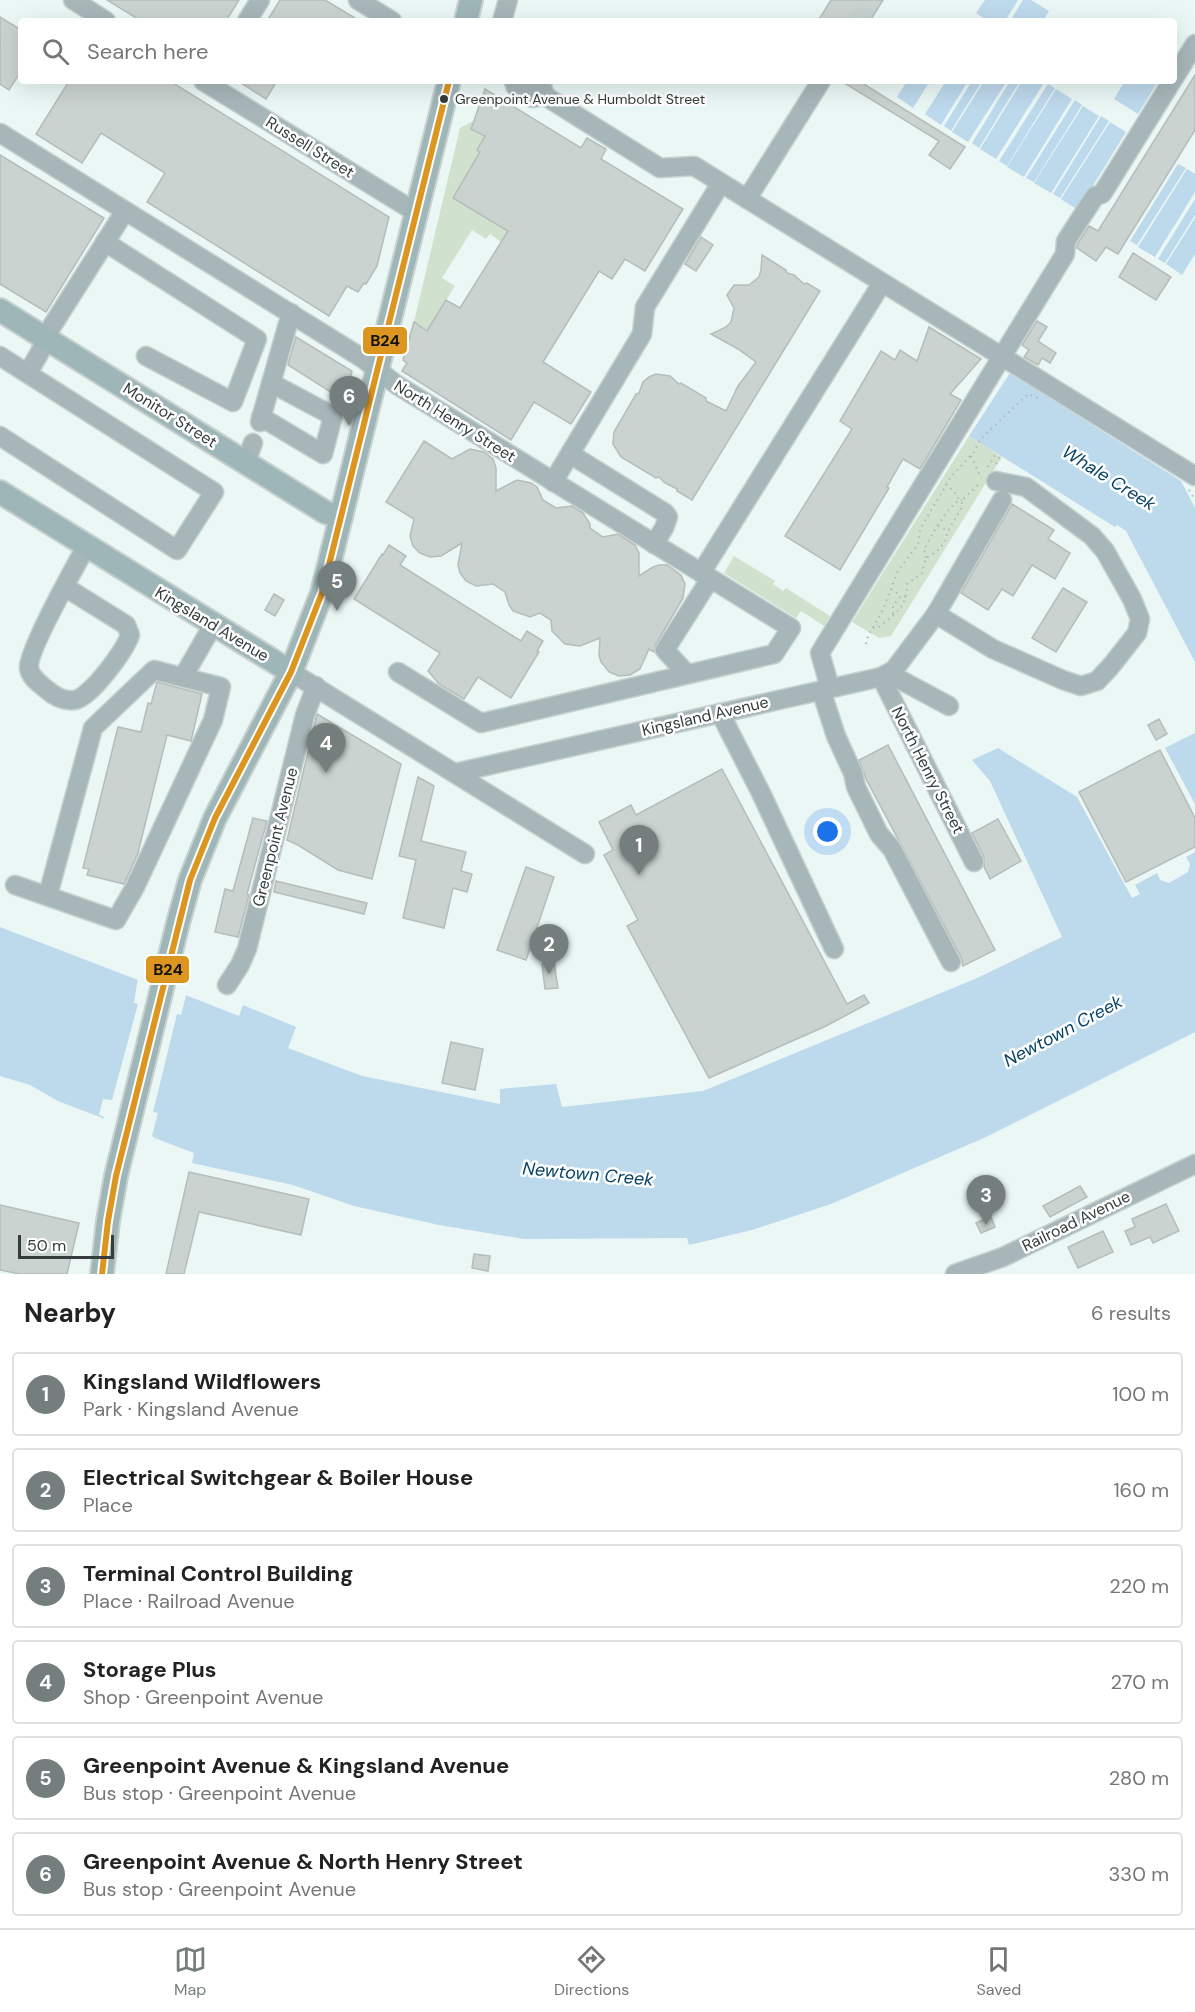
<!DOCTYPE html>
<meta charset="utf-8">
<style>
:root{--surface:#fff;--page:#f2f2f2;--text:#222;--muted:#767676;--line:#e0e0e0;--accent:#747e7d}
body{margin:0;font-family:"DM Sans",sans-serif;background:var(--page);color:var(--text)}
.scale{position:absolute;left:18px;bottom:15px;width:96px;box-sizing:border-box;padding-left:6px;border:3px solid #343d3c;border-top:0;font-size:16px;line-height:21px;white-space:nowrap;color:#343d3c;-webkit-text-stroke:4px #fff;paint-order:stroke}
.you{position:absolute;left:828px;top:832px;width:21px;height:21px;margin:-15px;border:4px solid #fff;border-radius:50%;background:#1a73e8;box-shadow:0 0 0 9px #1a73e833}
.badge{display:grid;place-items:center;width:39px;height:39px;border-radius:50%;background:var(--accent);color:#fff;font-size:20px;font-weight:700}
.pin{position:absolute;translate:-50% -50px;filter:drop-shadow(0 2px 3px #0008)}
.pin::after{content:'';position:absolute;top:32px;width:21px;height:18px;background:inherit;clip-path:polygon(0 0,100% 0,50% 100%)}
.list{margin:0;padding:0;list-style:none}
h2{display:flex;justify-content:space-between;align-items:center;height:78px;margin:0;padding:0 24px;font-size:26px}
h2 small{font-size:20px;font-weight:400;color:var(--muted)}
.list li{display:grid;grid-template-columns:39px 1fr auto;gap:18px;align-items:center;box-sizing:border-box;height:84px;margin:0 12px 12px;padding:0 12px;border:2px solid var(--line);border-radius:6px}
.list b{display:block;font-size:22px;white-space:nowrap}
.list p{margin:0;font-size:20px;white-space:nowrap;color:var(--muted)}
.list em{font-size:20px;font-style:normal;color:var(--muted)}
.icon{flex:none;width:33px;height:33px;fill:none;stroke:currentColor;stroke-width:2;stroke-linecap:round;stroke-linejoin:round}
.map{position:relative;flex:none;width:1195px;height:1274px;overflow:hidden}
.search{position:absolute;background:var(--surface);box-shadow:0 6px 24px #0002;left:18px;right:18px;top:18px;height:66px;display:flex;align-items:center;gap:15px;box-sizing:border-box;padding:0 21px;border-radius:6px;color:var(--muted);font-size:22px}
.sheet{height:654px;background:var(--surface)}
nav{display:flex;justify-content:space-around;align-items:center;box-sizing:border-box;height:84px;border-top:2px solid var(--line);background:var(--surface);font-size:16px;color:var(--muted)}
nav a{display:grid;justify-items:center;gap:3px}
nav .on{color:var(--accent)}
.map>svg:first-child{display:block}
</style>
<div class="map">
<svg width="1195" height="1274" viewBox="0 0 1195 1274">
<rect width="100%" height="100%" fill="#eaf7f5"/>
<g fill="#d0e1ce">
<polygon points="473,121 471,129 485,136 477,150 480,152 453,198 508,231 501,242 490,234 486,239 472,230 442,278 455,286 427,331 414,322 460,128"/>
<polygon points="969,436 1002,457 891,636 879,638 852,622"/>
<polygon points="734,556 775,581 773,584 783,591 786,588 830,616 824,626 801,611 796,618 724,573"/>
</g>
<g fill="#bdd9ec">
<polygon points="985,0 1018,0 1005,21 988,21 976,13"/>
<polygon points="1023,0 1031,0 1049,11 1043,21 1010,21"/>
<polygon points="907,81 930,81 913,108 897,97"/>
<polygon points="946,81 968,81 941,125 925,114"/>
<polygon points="972,81 982,81 951,131 944,126"/>
<polygon points="984,81 1007,81 968,142 952,132"/>
<polygon points="1010,81 1020,81 979,148 972,143"/>
<polygon points="1022,81 1045,81 996,159 980,149"/>
<polygon points="1125,81 1158,81 1138,114 1114,99"/>
<polygon points="1048,84 1055,88 1007,166 999,161"/>
<polygon points="1056,89 1072,99 1024,177 1007,167"/>
<polygon points="1075,100 1082,105 1034,182 1026,178"/>
<polygon points="1083,106 1099,116 1051,193 1034,183"/>
<polygon points="1101,116 1109,121 1060,198 1053,194"/>
<polygon points="1110,122 1126,132 1078,210 1061,199"/>
<polygon points="1178,164 1186,168 1137,245 1130,241"/>
<polygon points="1187,169 1195,174 1195,192 1155,257 1138,247"/>
<polygon points="1195,199 1195,215 1165,263 1158,259"/>
<polygon points="1195,218 1195,254 1182,275 1166,264"/>
<polygon points="1010,373 1181,481 1195,508 1195,662 1126,531 1117,525 1115,527 969,436"/>
<polygon points="1195,733 1195,804 1165,748"/>
<polygon points="998,748 1077,797 1132,898 1140,894 1135,885 1157,873 1160,880 1169,883 1188,872 1190,864 1186,857 1195,852 1195,1032 986,1137 831,1204 752,1230 689,1245 687,1238 524,1239 439,1225 354,1206 293,1185 192,1163 194,1153 58,1101 30,1085 0,1076 0,927 138,980 183,994 239,1016 243,1005 296,1027 288,1048 362,1076 500,1104 500,1089 556,1084 562,1107 703,1091 975,979 1062,937 990,781 972,760"/>
</g>
<polygon fill="#eaf7f5" points="138,977 187,992 181,1015 177,1014 153,1112 158,1113 152,1136 154,1137 153,1140 103,1121 104,1117 99,1115 103,1099 112,1100 138,1004 134,1003"/>
<g fill="#cad3d0" stroke="#b5bdbb" stroke-width="1.5">
<polygon points="107,0 239,0 226,21 141,21"/>
<polygon points="280,0 325,0 360,21 267,21"/>
<polygon points="831,0 883,0 870,21 818,21"/>
<polygon points="0,17 21,30 21,71 9,90 0,84"/>
<polygon points="1195,75 1195,130 1118,254 1106,247 1096,261 1077,248 1077,245 1089,226 1098,231"/>
<polygon points="69,81 170,81 389,217 377,266 366,284 364,283 358,292 347,286 329,316 147,202 165,173 101,133 82,163 36,134"/>
<polygon points="238,81 277,81 266,99"/>
<polygon points="841,81 859,81 965,147 950,169 929,155 939,141"/>
<polygon points="485,89 581,148 587,138 606,149 601,159 683,209 645,271 625,259 612,279 599,271 543,362 591,392 571,424 534,402 511,440 402,371 407,363 403,360 414,322 427,331 446,300 460,308 508,231 453,198 480,152 477,150 485,136 471,129"/>
<polygon points="0,155 104,218 46,312 0,284"/>
<polygon points="701,237 713,245 696,271 685,264"/>
<polygon points="1133,253 1171,277 1156,300 1119,277"/>
<polygon points="762,255 786,270 787,273 794,275 804,284 807,283 820,291 692,500 677,491 677,489 665,483 659,477 656,478 621,457 613,444 614,432 636,394 639,393 643,382 649,377 656,374 670,376 679,384 681,383 706,398 706,401 726,411 738,386 756,362 738,349 711,334 726,327 731,322 734,308 727,295 734,285 749,285 759,277 761,270"/>
<polygon points="1037,321 1047,327 1038,341 1056,353 1050,363 1042,358 1038,365 1024,357 1029,350 1022,345"/>
<polygon points="929,327 981,359 950,394 961,400 920,469 903,459 887,487 889,488 840,570 785,536 852,429 840,421 881,351 895,360 900,350 917,361"/>
<polygon points="296,337 352,371 345,401 288,365"/>
<polygon points="424,441 452,459 470,449 484,452 493,459 496,468 496,491 517,480 531,483 537,487 543,500 556,508 572,506 583,513 590,524 590,528 603,537 618,534 635,545 639,553 639,576 653,567 659,565 667,565 681,575 685,584 683,598 656,644 654,652 649,649 640,669 630,675 619,676 609,672 601,662 599,655 600,638 580,646 565,644 552,631 551,620 540,613 530,617 513,611 509,605 505,592 493,584 476,586 466,581 460,573 458,565 462,543 441,556 430,557 420,553 413,546 410,536 414,519 386,502"/>
<polygon points="1012,504 1054,530 1048,539 1070,553 1055,579 1032,565 1013,596 1002,589 988,610 961,593"/>
<polygon points="389,545 406,556 400,565 521,641 527,631 543,641 537,651 539,652 511,698 478,677 464,699 439,684 428,671 440,653 354,599 382,554 383,555"/>
<polygon points="1063,588 1087,602 1056,652 1032,638"/>
<polygon points="274,594 284,600 275,616 265,610"/>
<polygon points="157,682 202,694 191,741 167,735 138,853 124,884 87,875 89,869 83,868 118,727 141,732 148,703 151,704"/>
<polygon points="317,714 401,764 372,879 338,870 298,845 287,840"/>
<polygon points="1159,719 1167,734 1156,740 1148,725"/>
<polygon points="888,745 995,950 963,966 961,957 866,779 859,760"/>
<polygon points="1160,750 1195,818 1195,847 1126,882 1079,792"/>
<polygon points="722,769 847,1004 864,995 869,1003 826,1026 709,1078 627,926 638,920 604,855 613,850 599,822 631,805 636,815"/>
<polygon points="418,777 434,786 421,841 466,852 461,871 472,874 467,892 453,888 444,928 403,918 416,860 399,856"/>
<polygon points="253,818 267,821 247,894 249,895 238,937 215,932 225,889 233,891"/>
<polygon points="998,819 1021,861 990,879 984,867 984,857 972,833"/>
<polygon points="526,867 554,877 526,960 497,950"/>
<polygon points="276,881 367,903 364,914 274,892"/>
<polygon points="554,962 558,988 545,989 542,964"/>
<polygon points="451,1042 483,1049 475,1090 442,1083"/>
<polygon points="189,1172 309,1199 301,1235 199,1212 184,1274 166,1274"/>
<polygon points="1080,1186 1087,1197 1050,1217 1043,1206"/>
<polygon points="1166,1204 1179,1231 1153,1243 1150,1237 1131,1245 1125,1231 1135,1227 1132,1219"/>
<polygon points="0,1205 79,1223 67,1274 20,1274 0,1270"/>
<polygon points="991,1217 995,1227 981,1233 976,1223"/>
<polygon points="1103,1231 1113,1252 1078,1268 1068,1247"/>
<polygon points="474,1254 490,1256 488,1271 472,1268"/>
</g>
<g fill="none" stroke-linecap="round" stroke-linejoin="round">
<polyline stroke="#c6d2d0" stroke-width="18" stroke-dasharray="18 9" stroke-linecap="butt" points="858,21 871,0"/>
<g stroke="#c6d1cf" stroke-width="21">
<g id="minor">
<polyline points="73,0 106,21"/>
<polyline points="358,0 392,21"/>
<polyline points="247,21 260,0"/>
<polyline points="502,21 508,0"/>
<polyline points="1174,78 1195,44"/>
<polyline points="203,81 417,213"/>
<polyline points="514,81 515,86 533,98 545,96 660,168 694,166 1195,476"/>
<polyline points="536,81 542,85 545,96"/>
<polyline points="0,133 362,358 397,385 791,628 774,654 481,723 398,672"/>
<polyline points="747,199 821,81"/>
<polyline points="105,242 257,339 233,402 146,356"/>
<polyline points="0,356 214,492 177,550 0,436"/>
<polyline points="28,373 40,352 52,326 125,211"/>
<polyline points="261,417 323,454 333,416 271,383"/>
<polyline points="260,422 291,313"/>
<polyline points="570,454 665,513 668,517 664,528 654,544"/>
<polyline points="246,462 253,443"/>
<polyline points="553,482 642,334 645,307 721,183"/>
<polyline points="701,573 882,283"/>
<path d="M65,587L126,625L130,635C125,650 91,697 75,700C63,702 54,696 46,689C39,683 30,677 29,668C27,652 76,565 86,547"/>
<polyline points="936,614 1002,500"/>
<polyline points="291,672 585,854"/>
<polyline points="687,674 665,650 710,579"/>
<polyline points="183,677 213,625"/>
<polyline points="881,677 894,670 936,614 993,649 1063,680 1081,686 1097,681 1111,666 1137,633 1140,619 1132,599 1105,551 1092,536 1026,487 996,481"/>
<polyline points="881,677 974,862"/>
<polyline points="830,688 820,653 1065,254 1066,241 1095,196 1102,194 1172,81"/>
<polyline points="821,690 836,736 853,773 856,787 879,834 892,849 951,962"/>
<polyline points="720,713 761,793 834,949"/>
<polyline points="455,773 881,677 897,678 949,706"/>
<polyline points="15,885 116,920 135,887 213,720 221,687 154,670 93,728 48,895"/>
<polyline points="227,985 240,965 247,949 305,715 316,686"/>
<polyline points="955,1274 1003,1257 1195,1164"/>
</g>
</g>
<g stroke="#c6d1cf" stroke-width="26">
<g id="major">
<polyline points="466,21 471,0"/>
<polyline points="0,310 325,512 341,517"/>
<polyline points="0,492 291,672"/>
<polyline points="102,1274 108,1221 116,1176 178,923 190,880 215,818 291,672 322,593 449,81"/>
</g>
</g>
<g stroke="#acb9ba" stroke-width="2" stroke-dasharray="1.5 4.5" stroke-linecap="butt">
<polyline points="971,456 981,478"/>
<polyline points="988,467 995,455 999,458 994,467"/>
<polyline points="946,484 957,495 959,500"/>
<polyline points="1189,490 1195,500"/>
<polyline points="938,526 948,531"/>
<path d="M926,558L924,550C932,534 945,510 959,500H962"/>
<polyline points="891,589 901,596"/>
<polyline points="893,614 893,606 901,596 907,597"/>
<path d="M873,628H878C895,613 907,609 907,584L922,573L926,558L936,552L945,542L948,531L962,507V500L980,483"/>
<polyline points="866,644 868,636 882,612 898,571 918,544 920,529 951,477 974,452 980,440 992,428 1028,394 1038,398"/>
</g>
<use href="#minor" stroke="#a7b6b9" stroke-width="18"/>
<use href="#major" stroke="#9fb6b8" stroke-width="22"/>
<g stroke="#fff" stroke-width="10">
<polyline id="bus-1" points="102,1274 108,1221 116,1176 190,880 215,818 291,672 322,593 449,81"/>
</g>
<use href="#bus-1" stroke="#dc961f" stroke-width="6"/>
</g>
<circle fill="#343d3c" stroke="#fff" stroke-width="2" cx="444" cy="99" r="5"/>
<g text-anchor="middle" dominant-baseline="central" stroke-width="5" stroke-linejoin="round" paint-order="stroke">
<g font-size="14" fill="#343d3c" stroke="#fff" text-anchor="start">
<text x="455" y="99">Greenpoint Avenue &amp; Humboldt Street</text>
</g>
<g font-size="16" fill="#343d3c" stroke="#fff">
<text transform="translate(310 147) rotate(32)">Russell Street</text>
<text transform="translate(170 415) rotate(32)">Monitor Street</text>
<text transform="translate(455 421) rotate(32)">North Henry Street</text>
<text transform="translate(212 624) rotate(31)">Kingsland Avenue</text>
<text transform="translate(705 716) rotate(-13)">Kingsland Avenue</text>
<text transform="translate(928 770) rotate(63)">North Henry Street</text>
<text transform="translate(275 837) rotate(-76)">Greenpoint Avenue</text>
<text transform="translate(1076 1221) rotate(-26)">Railroad Avenue</text>
</g>
<g font-size="18" font-style="italic" fill="#074368" stroke="#fff">
<text transform="translate(1109 478) rotate(32)">Whale Creek</text>
<text transform="translate(1063 1031) rotate(-28)">Newtown Creek</text>
<text transform="translate(588 1174) rotate(5)">Newtown Creek</text>
</g>
</g>
<g stroke="#fff" stroke-width="2">
<rect x="362" y="326" width="46" height="29" rx="6" fill="#dc961f"/>
<rect x="145" y="955" width="45" height="29" rx="6" fill="#dc961f"/>
</g>
<g font-size="16" text-anchor="middle" font-weight="bold" fill="#111">
<text x="385" y="346">B24</text>
<text x="168" y="975">B24</text>
</g>
</svg>
<div class="scale">50 m</div>
<div class="you"></div>
<div class="pin badge" style="left:639px;top:875px">1</div>
<div class="pin badge" style="left:549px;top:974px">2</div>
<div class="pin badge" style="left:986px;top:1225px">3</div>
<div class="pin badge" style="left:326px;top:773px">4</div>
<div class="pin badge" style="left:337px;top:611px">5</div>
<div class="pin badge" style="left:349px;top:426px">6</div>
<div class="search"><svg class="icon" aria-label="search" viewBox="0 0 24 24"><circle cx="10" cy="10" r="6"/><path d="M15 15l6 6"/></svg>Search here</div>
</div>
<section class="sheet">
<h2>Nearby<small>6 results</small></h2>
<ul class="list">
<li><span class="badge">1</span><div><b>Kingsland Wildflowers</b><p>Park · Kingsland Avenue</p></div><em>100 m</em></li>
<li><span class="badge">2</span><div><b>Electrical Switchgear &amp; Boiler House</b><p>Place</p></div><em>160 m</em></li>
<li><span class="badge">3</span><div><b>Terminal Control Building</b><p>Place · Railroad Avenue</p></div><em>220 m</em></li>
<li><span class="badge">4</span><div><b>Storage Plus</b><p>Shop · Greenpoint Avenue</p></div><em>270 m</em></li>
<li><span class="badge">5</span><div><b>Greenpoint Avenue &amp; Kingsland Avenue</b><p>Bus stop · Greenpoint Avenue</p></div><em>280 m</em></li>
<li><span class="badge">6</span><div><b>Greenpoint Avenue &amp; North Henry Street</b><p>Bus stop · Greenpoint Avenue</p></div><em>330 m</em></li>
</ul>
</section>
<nav>
<a class="on"><svg class="icon" aria-label="map" viewBox="0 0 24 24"><path d="M3 6l6-2 6 2 6-2v14l-6 2-6-2-6 2zM9 4v14M15 6v14"/></svg>Map</a>
<a><svg class="icon" aria-label="directions" viewBox="0 0 24 24"><path d="M12 3l9 9-9 9-9-9zM9 14v-3h6M13 9l2 2-2 2"/></svg>Directions</a>
<a><svg class="icon" aria-label="saved" viewBox="0 0 24 24"><path d="M7 4h10v16l-5-4-5 4z"/></svg>Saved</a>
</nav>
